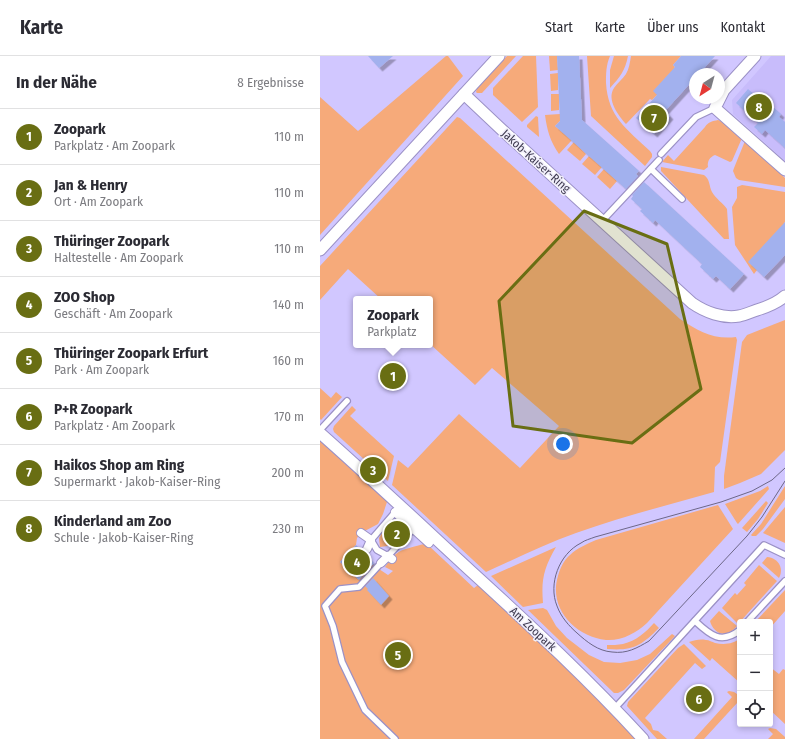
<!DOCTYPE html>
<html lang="de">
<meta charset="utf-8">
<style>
:root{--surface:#fff;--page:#f2f2f3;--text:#2b2b33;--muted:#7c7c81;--line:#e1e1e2;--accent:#696e13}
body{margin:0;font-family:"Fira Sans Condensed",sans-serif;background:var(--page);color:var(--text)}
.controls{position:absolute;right:12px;bottom:12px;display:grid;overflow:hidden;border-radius:4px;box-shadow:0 2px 6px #0003}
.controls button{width:36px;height:36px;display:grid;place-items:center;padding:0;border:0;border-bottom:1px solid var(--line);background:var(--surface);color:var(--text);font:20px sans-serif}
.compass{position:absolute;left:369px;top:12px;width:36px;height:36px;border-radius:50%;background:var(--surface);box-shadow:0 2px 6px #0003;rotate:216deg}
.you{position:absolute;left:243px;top:388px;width:14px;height:14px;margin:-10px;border:3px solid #fff;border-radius:50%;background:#1a73e8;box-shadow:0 0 0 6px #1a73e833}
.badge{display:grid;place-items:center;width:26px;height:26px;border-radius:50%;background:var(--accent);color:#fff;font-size:13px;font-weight:700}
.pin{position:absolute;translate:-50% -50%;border:2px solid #fff;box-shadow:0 1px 4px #0006}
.popup{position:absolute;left:33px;top:240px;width:80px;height:52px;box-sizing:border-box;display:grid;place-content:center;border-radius:4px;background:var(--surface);filter:drop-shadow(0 1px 3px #0005);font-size:13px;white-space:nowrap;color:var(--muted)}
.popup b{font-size:15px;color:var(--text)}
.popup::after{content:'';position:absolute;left:50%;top:100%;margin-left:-8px;border:8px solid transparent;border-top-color:var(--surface)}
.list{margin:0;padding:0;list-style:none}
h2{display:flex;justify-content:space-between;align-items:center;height:52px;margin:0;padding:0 16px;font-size:17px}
h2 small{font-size:13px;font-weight:400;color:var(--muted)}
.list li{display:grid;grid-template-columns:26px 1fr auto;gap:12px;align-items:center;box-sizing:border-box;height:56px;padding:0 16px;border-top:1px solid var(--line)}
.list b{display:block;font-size:15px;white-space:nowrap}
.list p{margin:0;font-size:13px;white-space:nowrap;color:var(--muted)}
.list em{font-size:13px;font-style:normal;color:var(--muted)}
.icon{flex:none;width:22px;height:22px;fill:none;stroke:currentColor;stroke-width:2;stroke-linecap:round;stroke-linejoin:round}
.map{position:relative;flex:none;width:465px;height:683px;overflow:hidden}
header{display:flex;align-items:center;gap:24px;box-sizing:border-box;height:56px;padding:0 20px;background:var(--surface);border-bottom:1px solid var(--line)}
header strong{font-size:19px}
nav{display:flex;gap:22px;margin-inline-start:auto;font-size:14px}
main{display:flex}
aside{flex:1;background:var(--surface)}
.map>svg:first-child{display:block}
</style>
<header>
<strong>Karte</strong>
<nav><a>Start</a><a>Karte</a><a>Über uns</a><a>Kontakt</a></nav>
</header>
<main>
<aside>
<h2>In der Nähe<small>8 Ergebnisse</small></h2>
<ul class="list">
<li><span class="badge">1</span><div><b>Zoopark</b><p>Parkplatz · Am Zoopark</p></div><em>110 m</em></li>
<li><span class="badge">2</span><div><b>Jan &amp; Henry</b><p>Ort · Am Zoopark</p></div><em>110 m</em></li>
<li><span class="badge">3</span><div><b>Thüringer Zoopark</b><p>Haltestelle · Am Zoopark</p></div><em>110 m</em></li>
<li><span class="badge">4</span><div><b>ZOO Shop</b><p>Geschäft · Am Zoopark</p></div><em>140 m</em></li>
<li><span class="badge">5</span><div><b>Thüringer Zoopark Erfurt</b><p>Park · Am Zoopark</p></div><em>160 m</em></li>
<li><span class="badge">6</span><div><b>P+R Zoopark</b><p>Parkplatz · Am Zoopark</p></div><em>170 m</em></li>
<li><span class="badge">7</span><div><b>Haikos Shop am Ring</b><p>Supermarkt · Jakob-Kaiser-Ring</p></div><em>200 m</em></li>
<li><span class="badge">8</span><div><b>Kinderland am Zoo</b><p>Schule · Jakob-Kaiser-Ring</p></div><em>230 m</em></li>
</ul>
</aside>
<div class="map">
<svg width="465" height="683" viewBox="0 0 465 683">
<defs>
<filter id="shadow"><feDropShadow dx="3.5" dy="3.5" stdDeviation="0" flood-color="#0004"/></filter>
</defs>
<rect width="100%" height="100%" fill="#d1c7ff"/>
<polygon fill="#c8bcfb" points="451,0 465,0 465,105 413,58 412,44"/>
<g fill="#f6aa7a">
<polygon points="126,0 128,0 143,20 0,179 0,41 38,75"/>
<polygon points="187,0 196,0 162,37 157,37 156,36 157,32"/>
<polygon points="203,0 216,0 218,51 202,66 173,39 173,32"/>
<polygon points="229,0 237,0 238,14 230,15"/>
<path d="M267,0H290C286,9 286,18 286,27C288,61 307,73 330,95L332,98V101L325,110L271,60Z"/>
<path d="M294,0H308C305,15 300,21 290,32V14Z"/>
<path d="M311,0H361L353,9L355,11L337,39L332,44L330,43L306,68C299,60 286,44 294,32C297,27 303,23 306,18C309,13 310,6 311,0Z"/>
<polygon points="238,17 238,34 231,35 230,18"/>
<polygon points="231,38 239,38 239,54 231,55"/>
<path d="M240,58V65L235,70L252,84L239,98C230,85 227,74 225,59Z"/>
<polygon points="216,60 218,61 219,81 207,71 207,69"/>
<path d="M137,61L140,62L360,263C378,275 394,284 416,281L417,284L400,406L395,411L394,436C348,449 301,461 256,477C225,488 195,503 166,516L72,429L78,404L88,412L139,358L200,412L239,370L172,312L155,329L110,288V243H61L28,213L0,244V210Z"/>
<path d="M398,64L405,67L422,82L412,105L410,106L395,99C390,101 387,105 388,111L384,114L342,106L348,99L354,105L385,71C388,66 393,65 398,64Z"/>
<polygon points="425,85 465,122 465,131 419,124 416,122 413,115 414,112"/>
<polygon points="254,86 266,98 260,105 247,94"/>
<polygon points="269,100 282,111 275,119 262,108"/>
<path d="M341,111L384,119C390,123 389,130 392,136C396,143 403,147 407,153L409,183H404L342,116L341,115Z"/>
<polygon points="284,113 297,125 290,133 277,121"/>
<polygon points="422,129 465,136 465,166 437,214 434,218 415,189 412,151 417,142 417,131"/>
<polygon points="465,264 465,394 441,418 420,427 404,433 404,420 422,286 427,279"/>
<polygon points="0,332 11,342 16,336 22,341 1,364 0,363"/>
<polygon points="32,350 36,354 30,360 74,400 68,425 14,376 13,373 14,370"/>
<path d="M0,384L69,446H67L63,458L58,468L41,477L37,482L36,489L20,506L38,523L53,509L68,519L73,515L65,511C68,507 73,500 76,498C81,493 97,490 104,488L108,489L154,532L158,529L268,632L317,683H0Z"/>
<polygon points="448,430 449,433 418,468 417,467 405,448 440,435"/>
<polygon points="465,430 465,443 443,473 436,480 432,480 431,479 441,468"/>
<polygon points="446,445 448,447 438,463 427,476 422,472"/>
<path d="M398,449L413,473L327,567C316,577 302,585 286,584C255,581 228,552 238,520C240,512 244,504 250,499C257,492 267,488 276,484Z"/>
<polygon points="465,451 465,487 443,477"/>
<path d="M70,473L76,474L78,477C76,488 71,490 60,491L59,482L64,474Z"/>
<path d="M236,491C224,512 221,523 223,547L203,551L171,520Z"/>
<path d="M447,501C459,502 464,513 459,522L442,507Z"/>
<polygon points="439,509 457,525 418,568 402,552 415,537 417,539 426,529 424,527"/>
<polygon points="465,534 465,555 450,572 450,566 435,566"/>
<polygon points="223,552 227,554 236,570 247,582 269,599 284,606 300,607 317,604 330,598 352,578 355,580 304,634 298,637 294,637 208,554"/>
<path d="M399,555L417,570C414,573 412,576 408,577C399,580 392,573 390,565Z"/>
<path d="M334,567L339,572C321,590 313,595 287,593V589C292,589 298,589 303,588C316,585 326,576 334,567Z"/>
<path d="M420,582V627L392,602L390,605L369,586C375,584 380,583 386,584C389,584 392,586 395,587C404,589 414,588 420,582Z"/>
<polygon points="364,588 386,610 382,613 375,607 325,662 331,668 333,674 338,675 347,683 337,683 307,650 308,646 358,592"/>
<polygon points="450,611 459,618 463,613 465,614 465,668 450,654"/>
<polygon points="409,635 414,636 420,640 420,648 418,646 384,683 374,683 412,641 407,636"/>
<polygon points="450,672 456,673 465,681 465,683 448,683 453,678 448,673"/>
</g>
<g fill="#a2b1ee" filter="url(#shadow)">
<polygon points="48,0 73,0 59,12"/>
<polygon points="237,0 259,0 262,64 319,115 316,118 318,120 306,133 235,70 240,65"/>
<polygon points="361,0 395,0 379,18 375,18 375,22 345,55 350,60 334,78 316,62 337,39 333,35 355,11 353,9"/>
<polygon points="428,33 451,53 453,51 461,58 459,61 465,66 465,92 445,74 442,78 434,71 438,67 416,47"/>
<polygon points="324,126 424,218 410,233 396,220 393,223 380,211 382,208 352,180 335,164 333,167 320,155 322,153 311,143 313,140 312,139"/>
<polygon points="465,166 465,199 444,221 428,206"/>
<polygon points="36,489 40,493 42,500 48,501 54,507 39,524 20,506"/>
<polygon points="53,522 69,540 61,549 47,534 48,533 45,530"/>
</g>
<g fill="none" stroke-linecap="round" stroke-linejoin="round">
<g stroke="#9b91c6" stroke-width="8">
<g id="service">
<polyline points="341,98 376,61 395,52"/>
<polyline points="331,113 362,143"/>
<polyline points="282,165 339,104"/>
<polyline points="0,374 27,345"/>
<polyline points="77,454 51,484 57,494 68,500 95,471"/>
<polyline points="61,507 39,531 20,533 5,550 13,570 22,606 45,654 75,683"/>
<path d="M375,565C390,579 401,589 420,574"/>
<polyline points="427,566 465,525"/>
<polyline points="295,652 444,489 465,499"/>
</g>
</g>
<g stroke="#9b91c6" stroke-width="10">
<g id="pedestrian">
<polyline points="75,456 109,487"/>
<polyline points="41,477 51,484 47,493"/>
<polyline points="61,507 68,500 72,503"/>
</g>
</g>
<g stroke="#9b91c6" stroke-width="13">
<g id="minor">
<polyline points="435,0 404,34 395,52 465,114"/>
<path d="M144,38L180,72L372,247C385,256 403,263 419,260C425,259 431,256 437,254C447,251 457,247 465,240"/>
<polyline points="0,194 179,0"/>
<path d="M0,377C52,423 103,471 154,518C212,571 270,625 323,683"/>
</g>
</g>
<use href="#service" stroke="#fff" stroke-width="5.5"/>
<use href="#pedestrian" stroke="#fff" stroke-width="8"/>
<use href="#minor" stroke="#fff" stroke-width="11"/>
<path stroke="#6d6788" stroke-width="1" d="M465,412L452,424L432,435L401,446L275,481C270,483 265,484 261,487C239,498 228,528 237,550C241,561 249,570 257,577C267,586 278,595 292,596C307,598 317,592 329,585L427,480L442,461L465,425"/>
</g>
<path fill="#696e13" fill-opacity="0.2" stroke="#696e13" stroke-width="3" stroke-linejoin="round" d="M264,155L347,188L381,333L312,387L193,370L179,245Z"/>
<g text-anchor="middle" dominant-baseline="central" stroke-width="3" stroke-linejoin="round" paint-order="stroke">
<g font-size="12" fill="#3c384e" stroke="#f1effb">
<text transform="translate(216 105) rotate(42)">Jakob-Kaiser-Ring</text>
<text transform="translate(213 573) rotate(43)">Am Zoopark</text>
</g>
</g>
</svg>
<div class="controls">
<button>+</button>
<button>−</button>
<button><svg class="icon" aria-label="locate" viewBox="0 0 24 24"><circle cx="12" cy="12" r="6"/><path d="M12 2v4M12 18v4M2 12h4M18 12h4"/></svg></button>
</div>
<svg class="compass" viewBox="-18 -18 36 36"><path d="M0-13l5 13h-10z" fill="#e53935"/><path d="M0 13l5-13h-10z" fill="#7c7c81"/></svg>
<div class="you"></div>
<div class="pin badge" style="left:73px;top:320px">1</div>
<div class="popup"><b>Zoopark</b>Parkplatz</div>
<div class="pin badge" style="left:77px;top:478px">2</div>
<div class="pin badge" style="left:53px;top:414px">3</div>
<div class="pin badge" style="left:37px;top:506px">4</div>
<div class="pin badge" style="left:78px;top:599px">5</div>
<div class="pin badge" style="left:379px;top:643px">6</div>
<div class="pin badge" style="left:334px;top:62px">7</div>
<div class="pin badge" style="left:439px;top:51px">8</div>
</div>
</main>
